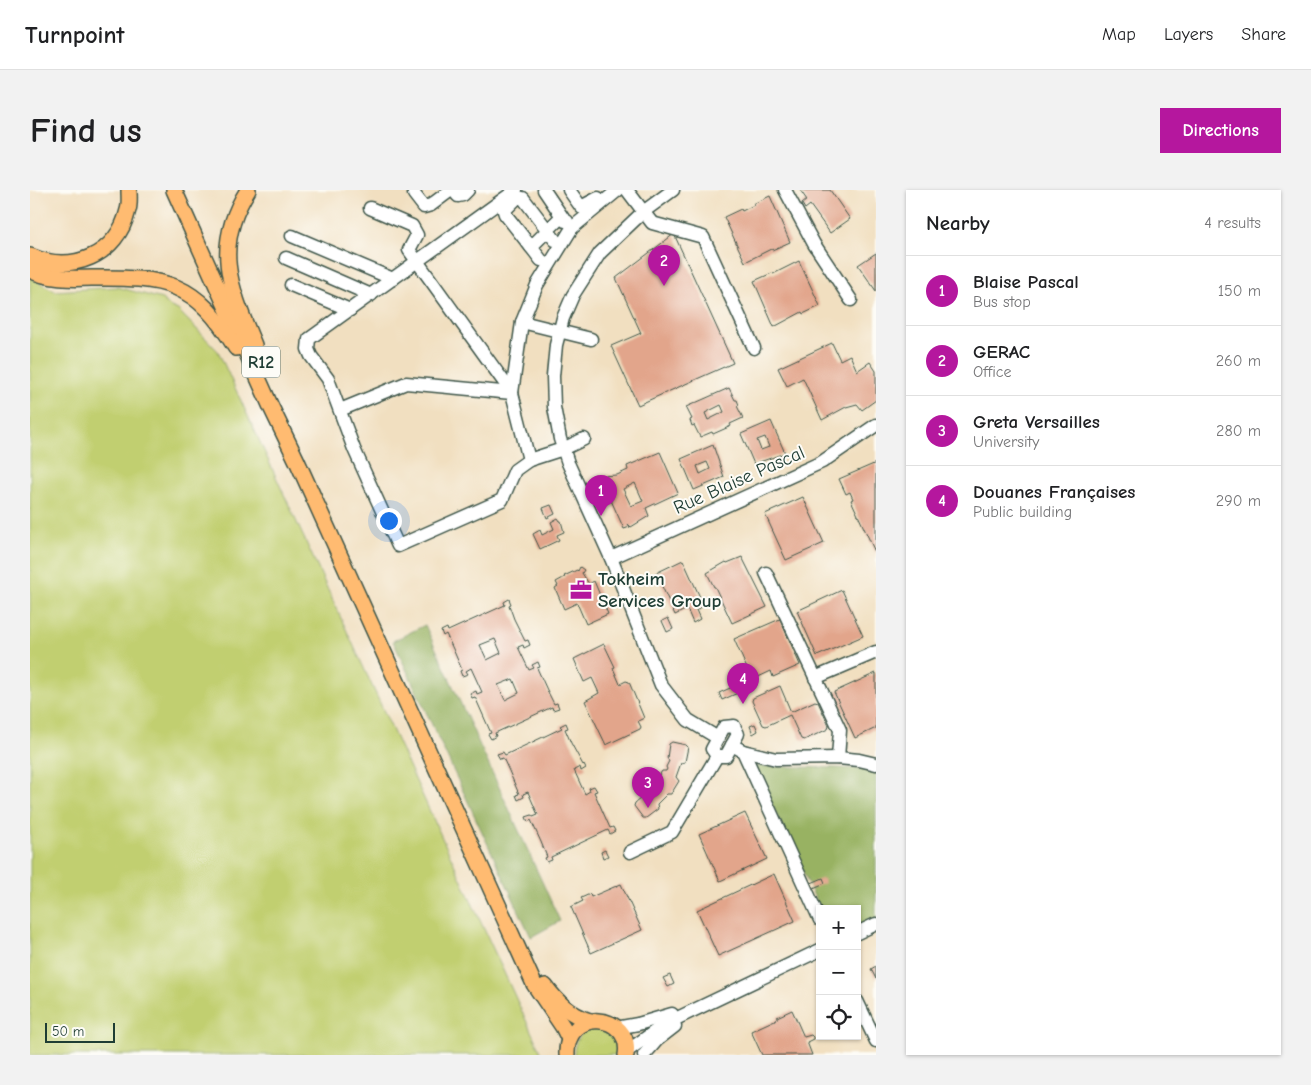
<!DOCTYPE html>
<meta charset="utf-8">
<style>
:root{--surface:#fff;--page:#f2f2f2;--text:#202124;--muted:#757577;--line:#e0e0e0;--accent:#b5179e}
body{margin:0;font-family:"Comic Neue",sans-serif;background:var(--page);color:var(--text)}
.controls{position:absolute;right:15px;bottom:15px;display:grid;overflow:hidden;border-radius:0px;box-shadow:0 1px 4px #0004}
.controls button{width:45px;height:45px;display:grid;place-items:center;padding:0;border:0;border-bottom:1px solid var(--line);background:var(--surface);color:var(--text);font:25px sans-serif}
.scale{position:absolute;left:15px;bottom:12px;width:70px;box-sizing:border-box;padding-left:5px;border:2px solid #1f3d34;border-top:0;font-size:14px;line-height:18px;white-space:nowrap;color:#1f3d34;-webkit-text-stroke:4px #fdfcf7;paint-order:stroke}
.you{position:absolute;left:358px;top:330px;width:18px;height:18px;margin:-12px;border:4px solid #fff;border-radius:50%;background:#1a73e8;box-shadow:0 0 0 8px #1a73e833}
.badge{display:grid;place-items:center;width:32px;height:32px;border-radius:50%;background:var(--accent);color:#fff;font-size:16px;font-weight:700}
.pin{position:absolute;translate:-50% -41px;filter:drop-shadow(0 1px 2px #0008)}
.pin::after{content:'';position:absolute;top:26px;width:18px;height:15px;background:inherit;clip-path:polygon(0 0,100% 0,50% 100%)}
.list{margin:0;padding:0;list-style:none}
h2{display:flex;justify-content:space-between;align-items:center;height:65px;margin:0;padding:0 20px;font-size:21px}
h2 small{font-size:16px;font-weight:400;color:var(--muted)}
.list li{display:grid;grid-template-columns:32px 1fr auto;gap:15px;align-items:center;box-sizing:border-box;height:70px;padding:0 20px;border-top:1px solid var(--line)}
.list b{display:block;font-size:19px;white-space:nowrap}
.list p{margin:0;font-size:16px;white-space:nowrap;color:var(--muted)}
.list em{font-size:16px;font-style:normal;color:var(--muted)}
.icon{flex:none;width:28px;height:28px;fill:none;stroke:currentColor;stroke-width:2;stroke-linecap:round;stroke-linejoin:round}
.map{position:relative;flex:none;width:846px;height:865px;overflow:hidden;border-radius:0px}
header{display:flex;align-items:center;gap:30px;box-sizing:border-box;height:70px;padding:0 25px;background:var(--surface);border-bottom:1px solid var(--line)}
header strong{font-size:24px}
nav{display:flex;gap:28px;margin-inline-start:auto;font-size:18px}
.intro{display:flex;align-items:center;justify-content:space-between;box-sizing:border-box;height:120px;padding:0 30px}
h1{margin:0;font-size:35px}
.button{padding:12px 22px;border-radius:0px;background:var(--accent);color:#fff;font-size:18px;font-weight:700}
main{display:flex;gap:30px;padding:0 30px}
aside{flex:1;background:var(--surface);border-radius:0px;box-shadow:0 1px 4px #0004}
.map>svg:first-child{display:block}
</style>
<header>
<strong>Turnpoint</strong>
<nav><a>Map</a><a>Layers</a><a>Share</a></nav>
</header>
<div class="intro"><h1>Find us</h1><a class="button">Directions</a></div>
<main>
<div class="map">
<svg width="846" height="865" viewBox="0 0 846 865">
<rect width="100%" height="100%" fill="#fdfcf7"/>
<filter id="ink" filterUnits="userSpaceOnUse"><feTurbulence type="fractalNoise" baseFrequency=".02" numOctaves="2"/><feDisplacementMap in="SourceGraphic" scale="10" xChannelSelector="R" yChannelSelector="G"/><feConvolveMatrix kernelMatrix="1 2 1 2 8 2 1 2 1" color-interpolation-filters="sRGB"/></filter>
<filter id="wash" filterUnits="userSpaceOnUse"><feTurbulence type="fractalNoise" baseFrequency=".0096" numOctaves="4" result="noise"/><feDisplacementMap in="SourceGraphic" scale="20" xChannelSelector="R" yChannelSelector="G"/><feGaussianBlur stdDeviation="1.12" result="paint"/><feColorMatrix in="noise" values="0 0 0 0 0 0 0 0 0 0 0 0 0 0 0 0 0 1.4 0 .05"/><feComposite in="paint" operator="in"/></filter>
<g filter="url(#wash)">
<rect width="100%" height="100%" fill="#f1dfc0"/>
<g fill="#c1cf70" stroke="#708652">
<polygon points="0,87 25,101 87,97 132,109 141,117 148,120 188,161 512,865 0,865"/>
<path d="M566,837C582,840 589,848 589,865H544C544,849 551,841 566,837Z"/>
</g>
<g fill="#98b262" stroke="#5c784b">
<polygon points="395,435 530,731 501,747 363,451"/>
<polygon points="724,576 846,579 846,729 827,738 827,719 790,719"/>
</g>
<g id="blocks">
<g fill="#e2a58b" fill-rule="evenodd">
<polygon points="770,0 800,0 820,29 800,43 780,15 775,19 772,14 777,10"/>
<polygon points="740,6 760,52 742,60 741,59 715,72 694,27 711,19 712,21 724,15 723,14"/>
<polygon points="644,44 703,173 608,215 581,156 611,143 586,88"/>
<polygon points="846,63 846,101 828,75"/>
<polygon points="769,71 790,116 773,124 772,122 744,137 724,91 742,83 743,84"/>
<polygon points="802,153 810,170 820,165 827,181 840,172 846,181 846,210 832,220 827,214 816,217 792,230 773,188 757,196 748,178"/>
<path d="M699,198L705,210H707L709,215L707,216L713,228L700,234L701,236L683,244L682,242L670,247L664,235L662,236L660,230L662,229L656,217ZM691,215L694,222L678,230L675,223Z"/>
<path d="M741,231L755,263L724,274L711,244ZM735,247L739,257L731,260L727,250Z"/>
<path d="M683,255L694,287L664,300L651,269ZM677,272L680,279L670,284L667,276Z"/>
<path d="M630,262L648,303L616,318L619,326L601,337L598,334L600,337L594,339L570,286L587,285L598,280L597,276ZM605,293L613,311L601,316L593,299Z"/>
<polygon points="846,273 846,364 821,310 823,309 820,302 816,304 809,289"/>
<polygon points="773,307 794,353 756,370 735,324"/>
<polygon points="521,315 525,324 517,328 513,318"/>
<polygon points="528,328 530,331 531,331 534,342 527,345 529,350 510,359 503,344 510,340 512,345 524,339 521,332"/>
<polygon points="712,367 737,417 702,433 685,397 684,397 677,383 696,372 697,373"/>
<polygon points="653,370 674,416 666,420 670,429 663,433 657,419 645,425 626,383"/>
<polygon points="550,377 554,380 552,383 559,394 564,391 578,424 556,434 547,413 534,419 525,398 528,396 526,392 535,387 534,386 547,380 548,381"/>
<polygon points="812,400 833,446 787,466 767,421"/>
<path d="M479,409L481,414L479,415L484,429L495,451L498,450L500,455L494,458L493,455L488,457L499,480L504,478L502,475L508,472L510,477L507,478L517,500L524,514L527,513L529,518L523,520L522,517L465,543L466,546L461,549L458,544L461,543L445,507L442,508L440,504L446,501L447,504L452,502L441,478L436,481L438,484L432,486L430,481L432,480L423,459L416,444L413,446L411,441L417,438L418,441L475,415L474,412ZM465,449L471,463L457,470L450,455ZM483,489L489,503L475,510L468,495Z"/>
<polygon points="638,428 643,439 637,442 632,431"/>
<polygon points="750,429 770,475 743,487 741,481 722,490 704,449"/>
<polygon points="574,454 585,477 583,478 590,494 596,491 599,492 614,528 608,531 611,537 610,539 576,555 555,511 569,503 562,488 554,492 544,469"/>
<polygon points="846,483 846,538 825,548 804,502"/>
<polygon points="707,495 710,502 692,510 689,503"/>
<polygon points="750,496 761,522 785,511 788,512 799,536 798,539 774,550 771,549 760,525 736,536 733,535 722,511 723,508"/>
<polygon points="536,533 538,538 535,539 541,553 553,575 554,574 556,578 551,581 550,577 544,580 549,591 555,604 560,601 559,598 564,596 567,601 564,602 580,638 583,637 585,641 580,644 578,640 521,667 522,670 517,672 515,668 517,667 511,652 501,630 498,632 496,627 502,625 503,627 508,625 498,602 493,604 494,607 488,610 486,605 489,604 479,581 473,568 470,569 467,564 473,562 475,565 532,538 530,536"/>
<polygon points="725,534 728,541 723,544 720,536"/>
<polygon points="642,552 656,555 658,557 655,572 651,573 646,587 649,591 641,604 637,604 627,614 628,619 616,628 613,628 604,616 605,613 616,604 619,605 623,599 625,600 628,587 632,581 636,581 637,579 636,577 639,571 637,568 639,554"/>
<polygon points="715,623 737,669 690,691 669,644"/>
<polygon points="575,660 578,666 573,668 571,662"/>
<polygon points="744,684 765,731 688,766 667,720"/>
<polygon points="793,688 795,693 781,699 779,694"/>
<polygon points="591,694 612,740 561,763 541,717 553,711 551,708 560,704 561,707"/>
<polygon points="846,776 846,789 841,779"/>
<polygon points="640,785 644,794 638,797 633,788"/>
<polygon points="762,820 774,847 781,845 783,847 783,849 777,852 782,865 732,865 721,841 747,829 747,827"/>
</g>
</g>
</g>
<g filter="url(#ink)">
<use href="#blocks" fill-opacity="0" stroke="#3e5549" stroke-width="1"/>
<g fill="none" stroke-linecap="round" stroke-linejoin="round">
<g stroke="#3e5549" stroke-width="15">
<g id="minor">
<polyline points="384,0 384,4 394,17 401,15 421,0"/>
<polyline points="423,0 428,6 433,5 438,0"/>
<polyline points="486,0 279,149 278,159 281,166 298,189 324,259 368,356 472,310 485,280 499,270 482,203 492,132 507,95 542,38 588,0"/>
<polyline points="514,0 535,31 537,31"/>
<polyline points="539,0 551,17 568,8"/>
<polyline points="597,0 622,33 673,47 724,158"/>
<polyline points="643,0 613,22 570,63 543,105 533,128 526,155 523,186 524,217 530,249 538,273 581,368 631,495 658,530 688,548"/>
<polyline points="755,0 784,54 821,110"/>
<polyline points="340,18 382,36 387,45 379,60 482,203"/>
<polyline points="262,46 363,89"/>
<polyline points="525,50 493,8 487,8 474,21 475,24 501,57 531,27"/>
<polyline points="501,57 511,70"/>
<polyline points="256,68 341,105"/>
<polyline points="261,95 320,120"/>
<polyline points="492,132 561,149"/>
<polyline points="310,220 376,193 482,203"/>
<polyline points="499,270 533,259 554,249"/>
<polyline points="581,368 792,272 846,235"/>
<polyline points="736,383 810,540 808,568"/>
<polyline points="785,488 846,462"/>
<polygon points="704,536 708,544 696,566 687,566 682,559 694,537"/>
<polyline points="702,555 713,561 746,569 808,568 829,570 846,574"/>
<polyline points="713,561 790,730"/>
<polyline points="600,662 642,642 687,566"/>
<polyline points="827,743 846,734"/>
<polyline points="827,811 846,851"/>
<polyline points="586,838 608,834 642,824"/>
<polyline points="596,862 635,834 790,760"/>
<polyline points="614,865 627,850 645,836"/>
</g>
</g>
<g stroke="#3e5549" stroke-width="18">
<g id="major">
<polyline points="144,0 241,217 267,271 504,794 533,837 539,849"/>
<path d="M218,0C182,57 200,97 224,155"/>
<path d="M0,66C42,84 87,66 98,20C100,14 99,6 99,0"/>
<path d="M0,80C18,89 41,89 61,88C136,87 165,91 206,158"/>
<path d="M515,796C527,812 540,825 560,831"/>
<path d="M537,865C535,816 603,823 596,865"/>
</g>
</g>
<use href="#minor" stroke="#fff" stroke-width="12"/>
<use href="#major" stroke="#ffbb71" stroke-width="15"/>
</g>
</g>
<defs>
<g id="office-bare" transform="scale(1.725)"><path d="M-6-3h4V-5.5h4V-3h4V5H-6ZM-1-4.5V-3h2v-1.5ZM-6 0V1H6V0Z" fill="#b5179e" stroke="#fdfcf7" stroke-width="2.5" paint-order="stroke"/></g>
</defs>
<g fill-rule="evenodd">
<use href="#office-bare" x="551" y="400"/>
</g>
<g text-anchor="middle" dominant-baseline="central" stroke-width="4" stroke-linejoin="round" paint-order="stroke">
<rect fill="#fdfcf7" stroke="#62766e" stroke-width="1" x="212" y="156.5" width="38" height="31" rx="4"/>
<g font-size="18" font-weight="bold" fill="#1f3d34">
<text x="231" y="172">R12</text>
</g>
<g font-size="19" fill="#1f3d34" stroke="#fdfcf7">
<text transform="translate(709 290) rotate(-24)">Rue Blaise Pascal</text>
</g>
<g font-size="19" font-weight="bold" fill="#1f3d34" stroke="#fdfcf7" text-anchor="start">
<text x="568" y="389">Tokheim<tspan x="568" dy="22">Services Group</tspan></text>
</g>
</g>
</svg>
<div class="controls">
<button>+</button>
<button>−</button>
<button><svg class="icon" aria-label="locate" viewBox="0 0 24 24"><circle cx="12" cy="12" r="6"/><path d="M12 2v4M12 18v4M2 12h4M18 12h4"/></svg></button>
</div>
<div class="scale">50 m</div>
<div class="you"></div>
<div class="pin badge" style="left:571px;top:326px">1</div>
<div class="pin badge" style="left:634px;top:96px">2</div>
<div class="pin badge" style="left:618px;top:618px">3</div>
<div class="pin badge" style="left:713px;top:514px">4</div>
</div>
<aside>
<h2>Nearby<small>4 results</small></h2>
<ul class="list">
<li><span class="badge">1</span><div><b>Blaise Pascal</b><p>Bus stop</p></div><em>150 m</em></li>
<li><span class="badge">2</span><div><b>GERAC</b><p>Office</p></div><em>260 m</em></li>
<li><span class="badge">3</span><div><b>Greta Versailles</b><p>University</p></div><em>280 m</em></li>
<li><span class="badge">4</span><div><b>Douanes Françaises</b><p>Public building</p></div><em>290 m</em></li>
</ul>
</aside>
</main>
